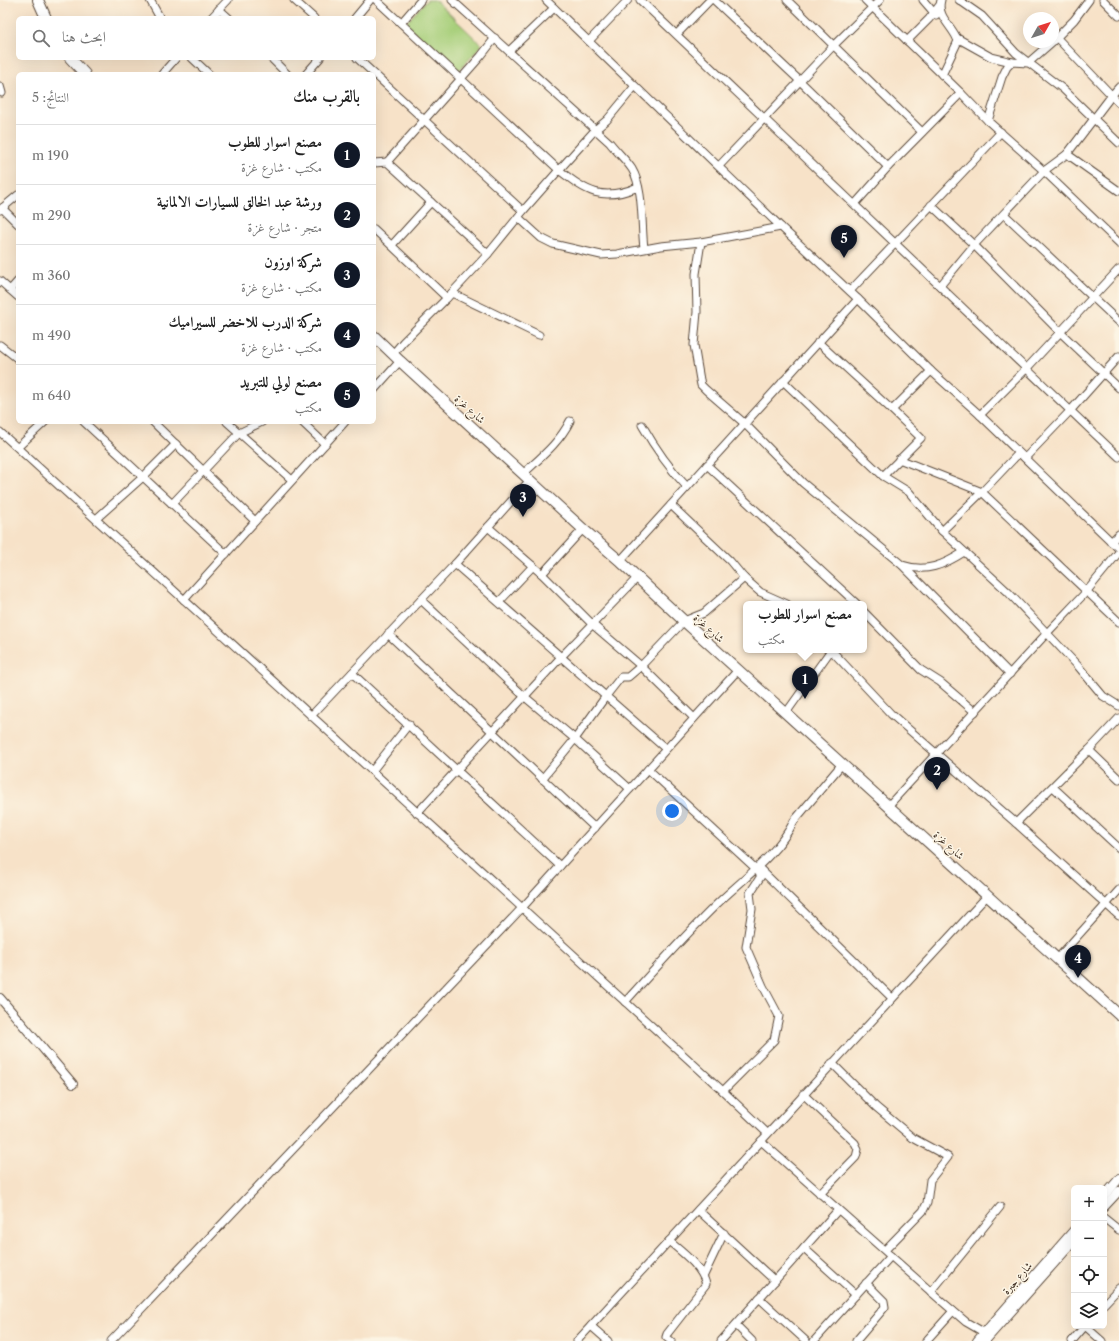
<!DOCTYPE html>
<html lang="ar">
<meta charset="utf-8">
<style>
:root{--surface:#fff;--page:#f2f2f2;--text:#222;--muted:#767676;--line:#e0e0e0;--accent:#111827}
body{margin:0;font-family:"Libre Caslon Text",Amiri,serif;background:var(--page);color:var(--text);direction:rtl}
.controls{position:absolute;right:12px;bottom:12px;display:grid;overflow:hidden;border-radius:6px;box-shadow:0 4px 16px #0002}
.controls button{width:36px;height:36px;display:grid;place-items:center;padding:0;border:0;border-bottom:1px solid var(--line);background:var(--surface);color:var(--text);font:20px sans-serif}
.compass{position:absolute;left:1023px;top:12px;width:36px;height:36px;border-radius:50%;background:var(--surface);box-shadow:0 4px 16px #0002;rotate:51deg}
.you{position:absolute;left:672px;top:811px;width:14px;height:14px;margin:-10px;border:3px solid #fff;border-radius:50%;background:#1a73e8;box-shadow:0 0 0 6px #1a73e833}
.badge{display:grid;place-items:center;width:26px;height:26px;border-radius:50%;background:var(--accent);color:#fff;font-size:13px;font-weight:700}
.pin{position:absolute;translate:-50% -33px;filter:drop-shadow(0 1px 2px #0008)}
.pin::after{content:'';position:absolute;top:21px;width:14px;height:12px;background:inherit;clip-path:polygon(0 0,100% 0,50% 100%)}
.popup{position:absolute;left:743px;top:601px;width:124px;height:52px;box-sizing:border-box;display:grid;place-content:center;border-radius:6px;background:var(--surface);filter:drop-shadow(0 1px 3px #0005);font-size:13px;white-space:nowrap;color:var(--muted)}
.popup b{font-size:15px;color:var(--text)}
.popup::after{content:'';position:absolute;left:50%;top:100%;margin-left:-8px;border:8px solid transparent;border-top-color:var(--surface)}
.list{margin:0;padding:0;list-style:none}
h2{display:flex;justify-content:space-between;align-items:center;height:52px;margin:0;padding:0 16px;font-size:17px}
h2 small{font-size:13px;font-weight:400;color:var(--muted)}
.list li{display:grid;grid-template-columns:26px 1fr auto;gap:12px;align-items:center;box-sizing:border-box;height:60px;padding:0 16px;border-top:1px solid var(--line)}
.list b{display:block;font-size:15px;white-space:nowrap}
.list p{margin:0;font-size:13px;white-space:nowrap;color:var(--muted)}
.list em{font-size:13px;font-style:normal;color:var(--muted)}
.icon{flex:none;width:22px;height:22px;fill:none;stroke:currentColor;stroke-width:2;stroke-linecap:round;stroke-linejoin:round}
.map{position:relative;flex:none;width:1119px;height:1341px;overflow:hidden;direction:ltr}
.search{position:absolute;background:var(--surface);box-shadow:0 4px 16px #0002;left:16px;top:16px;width:360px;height:44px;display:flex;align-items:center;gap:10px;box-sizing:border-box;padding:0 14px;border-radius:6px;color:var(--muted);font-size:15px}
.panel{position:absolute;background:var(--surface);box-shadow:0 4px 16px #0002;left:16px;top:72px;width:360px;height:352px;border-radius:6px;direction:rtl}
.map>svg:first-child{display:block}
</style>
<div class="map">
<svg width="1119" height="1341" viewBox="0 0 1119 1341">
<rect width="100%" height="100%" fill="#fcf5e5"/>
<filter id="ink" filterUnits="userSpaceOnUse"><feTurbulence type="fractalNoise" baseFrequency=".025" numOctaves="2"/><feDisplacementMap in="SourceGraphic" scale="8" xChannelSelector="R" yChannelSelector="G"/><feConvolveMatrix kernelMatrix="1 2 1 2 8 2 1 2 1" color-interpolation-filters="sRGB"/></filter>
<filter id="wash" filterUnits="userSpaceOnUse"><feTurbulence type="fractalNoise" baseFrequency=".012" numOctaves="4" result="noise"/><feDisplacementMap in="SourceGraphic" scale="16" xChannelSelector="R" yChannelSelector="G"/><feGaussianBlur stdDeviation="0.9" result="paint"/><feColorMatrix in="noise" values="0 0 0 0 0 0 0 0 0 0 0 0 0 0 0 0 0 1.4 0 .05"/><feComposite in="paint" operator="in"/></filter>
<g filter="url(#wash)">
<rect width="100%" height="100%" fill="#f7e2c8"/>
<polygon fill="#a7cf7a" stroke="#717c4c" points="427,0 435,0 482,45 457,73 405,24"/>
</g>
<g filter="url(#ink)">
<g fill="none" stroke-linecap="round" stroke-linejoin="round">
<g stroke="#574638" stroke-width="9">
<g id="minor">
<polyline points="150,0 160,18"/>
<polyline points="294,0 314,18"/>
<path d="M376,0L559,170C587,192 602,202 638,187"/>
<path d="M452,0L610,143C617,152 626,160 632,169C644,189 641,225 644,248"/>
<polyline points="546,0 781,227 858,299 931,371 980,415 1119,549"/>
<polyline points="640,0 1119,457"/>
<polyline points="714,0 800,81 888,167"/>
<polyline points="787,0 922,132"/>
<polyline points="865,0 961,93 988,121 1044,171 1119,243"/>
<polyline points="923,0 936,15"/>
<path d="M941,0C936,17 953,26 958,41L942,75"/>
<polyline points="959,0 982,16 1016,53 1063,89 1119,143"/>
<polyline points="1103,0 1119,16"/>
<polyline points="219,9 229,18"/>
<polyline points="211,18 228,0"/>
<polyline points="355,18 370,0"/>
<polyline points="401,23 421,0"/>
<polyline points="677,34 710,0"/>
<polyline points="957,38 991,57 1012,62"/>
<polyline points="1057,38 1119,103"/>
<polyline points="589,41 628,0"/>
<polyline points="907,41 929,19 939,6"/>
<polyline points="1053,41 1074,20 1089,0"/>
<polyline points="509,51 554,8"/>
<polyline points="192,58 209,74"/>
<polyline points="271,58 287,74"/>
<polyline points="357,58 523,211"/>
<polyline points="162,74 176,58"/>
<polyline points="306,74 320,58"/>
<polyline points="0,86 2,93"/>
<polyline points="988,121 1002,77 1007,67 1012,62 1028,63 1052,42"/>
<polyline points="1067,154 1119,191"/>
<polyline points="387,162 481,56 495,38"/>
<polyline points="374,163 387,162 488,254"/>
<polyline points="719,166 834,45 880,0"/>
<polyline points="855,204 888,167 961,93"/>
<polyline points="931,205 974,245 1060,332 1119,388"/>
<polyline points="2,208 18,224"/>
<polyline points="0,210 18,195"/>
<polyline points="1004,214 1119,322"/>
<polyline points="518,217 541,238 553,244 601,255 617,254 661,246 701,242 781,227"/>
<polyline points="374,229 447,298"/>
<path d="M701,242L696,274L697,312L694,345L700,380L701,385L706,390L744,423L803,483L902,565C926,573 944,565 964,552"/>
<polyline points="392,245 431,202"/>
<polyline points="0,281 18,297"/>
<polyline points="940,286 974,245 1044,171 1067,154 1112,95 1119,87"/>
<polyline points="10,290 18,281"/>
<polyline points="850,291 1001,132"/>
<polyline points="452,293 539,335"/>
<polyline points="818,342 892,410"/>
<polyline points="0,345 18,359"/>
<polyline points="393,354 403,342 447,298 488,254 523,211 559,170 595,130 607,120 635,86"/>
<polyline points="783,381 883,476 921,438 892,410 931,371"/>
<polyline points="374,390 400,361"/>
<polyline points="980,415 1027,368 1119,269"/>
<polyline points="84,422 226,554"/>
<polyline points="153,422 255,521"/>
<polyline points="227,422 292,480"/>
<polyline points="302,422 325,444"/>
<path d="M642,425C655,448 669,468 687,487"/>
<polyline points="0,432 723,1091 767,1133"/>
<polyline points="18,447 45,422"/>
<polyline points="1019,453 982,492 942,531 1008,592 1078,666 1103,696 1119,706"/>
<polyline points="1025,458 1071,410 1119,356"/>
<polyline points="899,459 982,492 1119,622"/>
<polyline points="707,465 857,604"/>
<path d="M523,474C541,457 559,443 570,421"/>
<polyline points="883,476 909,492 942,531"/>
<polyline points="172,504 239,433 262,422"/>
<polyline points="671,505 730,561 744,578 760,592 787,604"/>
<polyline points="96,519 143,477 176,444"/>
<polyline points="488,527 542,574 592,624 641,666 694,718"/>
<polyline points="1111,542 1119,534"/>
<polyline points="620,561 858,299"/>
<polyline points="455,564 666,749"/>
<polyline points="903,566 1010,674"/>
<polyline points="542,574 583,529"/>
<polyline points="184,600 345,422"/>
<polyline points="421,600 525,697 575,739 630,789"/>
<polyline points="499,602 533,566"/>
<polyline points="864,612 921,670 940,682 975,712"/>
<polyline points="388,634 595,828"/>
<polyline points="831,650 891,714 1016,823 1119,916"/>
<polyline points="352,673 560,866"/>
<polyline points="786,713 831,650"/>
<polyline points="311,716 455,564 530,480"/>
<polyline points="1089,750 1119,779"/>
<polyline points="648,769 755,868 761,876 750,893 752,909 746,947 763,986 779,1016 774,1040 723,1091"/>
<polyline points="372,771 409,724"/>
<polyline points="542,779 575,739 606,696 621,677 628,677 641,666 684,621 704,613 744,578"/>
<polyline points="1053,787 1119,848"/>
<polyline points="888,806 1047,633 1087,591 1119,552"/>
<polyline points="417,813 561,657 638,577"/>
<polyline points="1016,823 1089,750 1119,718"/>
<polyline points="759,868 892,998"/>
<polyline points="1057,959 1119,890"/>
<path d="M625,1002C655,969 685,935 717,904C743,879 778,854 794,821L842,764"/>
<polyline points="832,1063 876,1107 913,1138 948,1157 930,1180 927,1203 923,1211 885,1250"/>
<polyline points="803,1094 855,1143 858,1149 856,1157 820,1194"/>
<polyline points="761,1141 938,1298 966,1322 985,1333"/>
<polyline points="698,1210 775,1281"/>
<polyline points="1104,1218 1119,1230"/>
<path d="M669,1241C683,1253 701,1266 706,1284L667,1334L666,1337L671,1341"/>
<polyline points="804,1248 856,1295"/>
<polyline points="704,1275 724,1233"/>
<polyline points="931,1292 1000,1207"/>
<polyline points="759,1298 806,1341"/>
<polyline points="1104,1304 1119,1288"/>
<polyline points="736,1325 752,1341"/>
<polyline points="591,1326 608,1341"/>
<polyline points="111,1341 522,908 738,670"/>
<polyline points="577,1341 987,896"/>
<polyline points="721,1341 838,1210"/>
<polyline points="814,1341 891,1256"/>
<polyline points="856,1341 885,1307 884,1301 866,1283"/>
<polyline points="926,1341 953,1311"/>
<polyline points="1072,1341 1085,1326 1102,1341"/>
</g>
</g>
<g stroke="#574638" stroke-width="10">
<g id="tertiary">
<polyline points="0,998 73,1084"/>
<polyline points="1104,1196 1119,1179"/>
<polyline points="1104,1207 1119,1191"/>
<polyline points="977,1341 1074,1230"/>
<polyline points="985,1341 1074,1241"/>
</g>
</g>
<g stroke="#574638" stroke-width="12">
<g id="secondary">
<polyline points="38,0 46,18"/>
<polyline points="70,58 85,74"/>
<polyline points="374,336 400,361 583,529 620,561 684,621 1119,1015"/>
</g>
</g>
<use href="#minor" stroke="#fff" stroke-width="7"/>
<use href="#tertiary" stroke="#fff" stroke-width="8"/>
<use href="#secondary" stroke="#fff" stroke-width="10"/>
</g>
</g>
<g text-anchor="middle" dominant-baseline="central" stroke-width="3" stroke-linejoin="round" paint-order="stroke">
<g font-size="11" fill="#3b2a1e" stroke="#fcf5e5">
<text transform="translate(470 409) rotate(42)">شارع غزة</text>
<text transform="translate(709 628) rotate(42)">شارع غزة</text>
<text transform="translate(949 845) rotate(42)">شارع غزة</text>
<text transform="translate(1017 1278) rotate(-49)">شارع جبرة</text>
</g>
</g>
</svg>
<div class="controls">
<button>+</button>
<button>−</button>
<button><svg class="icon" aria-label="locate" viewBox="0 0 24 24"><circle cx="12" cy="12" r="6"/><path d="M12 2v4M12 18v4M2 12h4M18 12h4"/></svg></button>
<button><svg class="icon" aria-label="layers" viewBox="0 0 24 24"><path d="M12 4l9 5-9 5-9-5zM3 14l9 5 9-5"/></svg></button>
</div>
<svg class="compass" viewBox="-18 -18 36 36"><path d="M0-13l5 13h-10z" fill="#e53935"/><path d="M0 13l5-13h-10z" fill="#767676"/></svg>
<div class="you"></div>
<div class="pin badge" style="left:805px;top:699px">1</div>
<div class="popup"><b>مصنع اسوار للطوب</b>مكتب</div>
<div class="pin badge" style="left:937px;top:790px">2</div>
<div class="pin badge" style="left:523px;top:517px">3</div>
<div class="pin badge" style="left:1078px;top:978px">4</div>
<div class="pin badge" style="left:844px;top:258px">5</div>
<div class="search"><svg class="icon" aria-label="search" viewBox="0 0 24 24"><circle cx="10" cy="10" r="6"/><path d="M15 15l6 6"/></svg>ابحث هنا</div>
<section class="panel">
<h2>بالقرب منك<small>النتائج: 5</small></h2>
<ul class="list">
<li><span class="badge">1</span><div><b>مصنع اسوار للطوب</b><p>مكتب · شارع غزة</p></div><em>190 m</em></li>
<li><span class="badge">2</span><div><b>ورشة عبد الخالق للسيارات الالمانية</b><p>متجر · شارع غزة</p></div><em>290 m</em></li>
<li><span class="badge">3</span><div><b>شركة اوزون</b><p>مكتب · شارع غزة</p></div><em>360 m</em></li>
<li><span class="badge">4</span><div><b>شركة الدرب للاخضر للسيراميك</b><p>مكتب · شارع غزة</p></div><em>490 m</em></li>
<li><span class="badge">5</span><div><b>مصنع لولي للتبريد</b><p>مكتب</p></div><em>640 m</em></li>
</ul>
</section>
</div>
